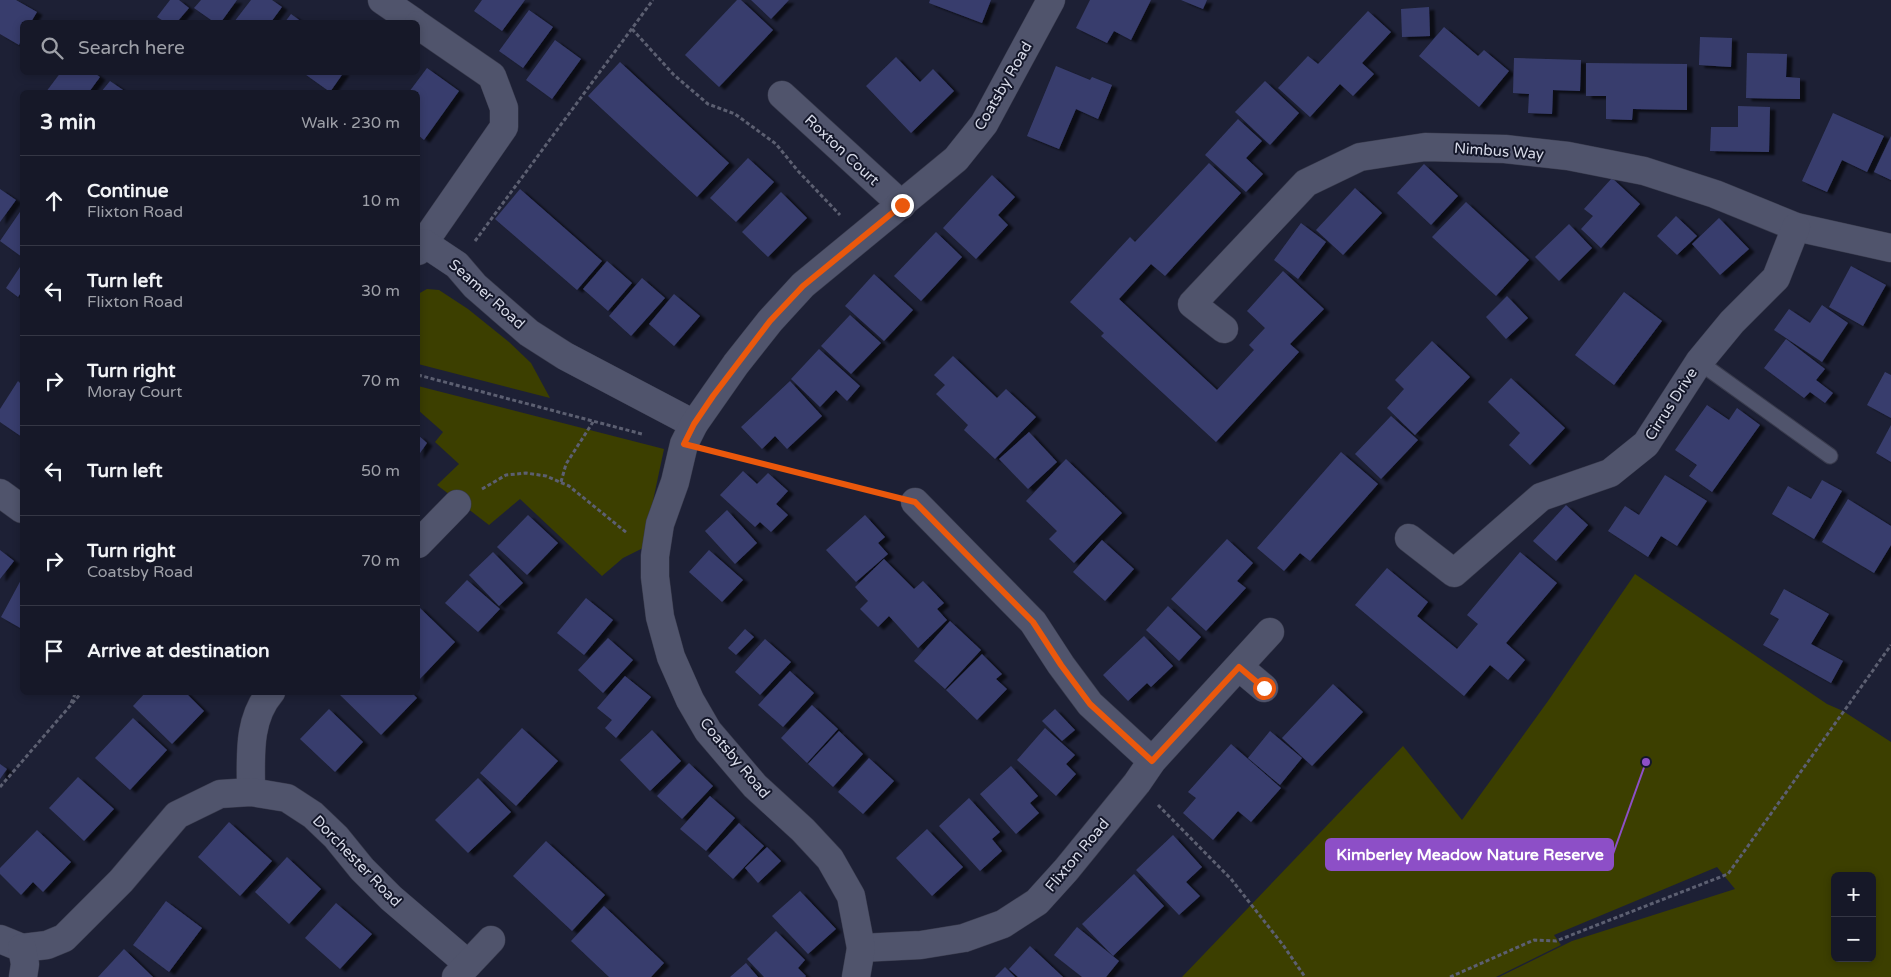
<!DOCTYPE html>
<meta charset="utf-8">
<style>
:root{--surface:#161828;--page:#1f2130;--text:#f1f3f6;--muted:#9ea0a8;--line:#353745}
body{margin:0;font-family:"Varela Round",sans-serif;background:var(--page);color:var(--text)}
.controls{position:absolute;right:15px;bottom:15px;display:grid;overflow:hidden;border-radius:8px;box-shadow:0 2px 8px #0003}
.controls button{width:45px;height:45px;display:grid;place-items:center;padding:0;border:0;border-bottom:1px solid var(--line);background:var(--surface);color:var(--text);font:25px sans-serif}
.stop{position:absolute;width:15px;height:15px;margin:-11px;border:4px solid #ea580c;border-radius:50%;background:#fff}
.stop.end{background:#ea580c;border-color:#fff;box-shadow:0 1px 5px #0008}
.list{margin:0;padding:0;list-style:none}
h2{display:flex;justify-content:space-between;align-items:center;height:65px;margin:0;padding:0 20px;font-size:21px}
h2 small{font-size:16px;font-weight:400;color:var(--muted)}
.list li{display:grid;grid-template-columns:32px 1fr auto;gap:15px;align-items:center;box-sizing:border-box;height:90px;padding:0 20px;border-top:1px solid var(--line)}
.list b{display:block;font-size:19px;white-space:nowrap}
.list p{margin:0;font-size:16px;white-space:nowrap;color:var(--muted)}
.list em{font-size:16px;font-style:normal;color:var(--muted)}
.icon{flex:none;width:28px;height:28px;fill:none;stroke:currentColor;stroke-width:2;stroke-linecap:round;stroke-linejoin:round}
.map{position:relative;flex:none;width:1891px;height:977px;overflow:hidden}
.search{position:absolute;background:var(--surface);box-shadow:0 2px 8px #0003;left:20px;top:20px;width:400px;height:55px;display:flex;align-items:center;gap:12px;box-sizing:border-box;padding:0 18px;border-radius:8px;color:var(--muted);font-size:19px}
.panel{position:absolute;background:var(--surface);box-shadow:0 2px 8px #0003;left:20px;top:90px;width:400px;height:605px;border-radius:8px}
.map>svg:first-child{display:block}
</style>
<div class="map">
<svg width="1891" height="977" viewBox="0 0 1891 977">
<defs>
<filter id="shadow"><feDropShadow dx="5.5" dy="3" stdDeviation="1" flood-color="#0009"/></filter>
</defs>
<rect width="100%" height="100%" fill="#1d2035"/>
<g fill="#3c3f00" fill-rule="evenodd">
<polygon points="427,289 439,290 468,309 509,342 531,363 550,398 418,364 418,294"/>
<polygon points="418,386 664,449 643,548 623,558 602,576 520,499 489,525 437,485 459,464 435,442 443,432 418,410"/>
<path d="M1635,574L1827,704L1843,711L1891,742V977H1499L1572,941L1735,889L1717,867L1554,935L1561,945L1496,977H1182L1403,746L1462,820L1548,701ZM1835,876H1872V958H1835Z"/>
</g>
<g fill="#393e6d" filter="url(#shadow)">
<polygon points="0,0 16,0 37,12 31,22 22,22 22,38 19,45 0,34"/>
<polygon points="170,0 179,0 189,8 177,22 165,22 157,17"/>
<polygon points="201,0 237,0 221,22 214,22 194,8"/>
<polygon points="251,0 272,0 282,7 271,22 234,22"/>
<polygon points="482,0 525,0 502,31 474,11"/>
<polygon points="737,0 741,0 773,30 719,87 685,55"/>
<polygon points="751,0 789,0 771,19"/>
<polygon points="930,0 991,0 982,23 929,3"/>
<polygon points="1090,0 1151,0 1131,40 1114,31 1107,43 1076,28"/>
<polygon points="1181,0 1207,0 1203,9"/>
<polygon points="1429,7 1430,36 1402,37 1401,9"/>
<polygon points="529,10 553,27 523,68 499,51"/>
<polygon points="1368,11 1391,32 1362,63 1374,74 1353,96 1340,84 1310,117 1278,88 1308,56 1318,64"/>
<polygon points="291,14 302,22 285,22"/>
<polygon points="1444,27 1478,56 1484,50 1509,71 1479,107 1419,56"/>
<polygon points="1700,37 1732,38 1731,67 1699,65"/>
<polygon points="555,40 581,59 552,99 526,80"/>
<polygon points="1747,53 1787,54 1786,77 1800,78 1800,99 1746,98"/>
<polygon points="896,57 920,82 933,69 954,91 911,133 866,86"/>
<polygon points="1514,58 1581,60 1580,91 1553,90 1552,114 1528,113 1529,94 1513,93"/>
<polygon points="620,62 729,163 697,197 588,96"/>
<polygon points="1586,63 1687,64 1687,110 1633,109 1632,120 1606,119 1606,96 1586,96"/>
<polygon points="1056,66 1090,80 1092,77 1112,85 1098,119 1076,109 1059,149 1027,136"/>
<polygon points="427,68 459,91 424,140 418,135 418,92 409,92"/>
<polygon points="61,72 93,72 100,77 89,92 46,92"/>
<polygon points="302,72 344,72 330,92"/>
<polygon points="110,81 126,92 101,92"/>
<polygon points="1265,81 1299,113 1270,145 1235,112"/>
<polygon points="1738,106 1770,107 1769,152 1710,151 1711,127 1738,127"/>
<polygon points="1833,113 1884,136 1867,172 1842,160 1827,192 1802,181"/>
<polygon points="1238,119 1262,141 1246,158 1263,174 1246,192 1205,155"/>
<polygon points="1891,136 1891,180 1874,172"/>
<polygon points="748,158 774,182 736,222 710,198"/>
<polygon points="1209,163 1241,193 1165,276 1151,264 1119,299 1217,390 1254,350 1249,345 1265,328 1247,311 1283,271 1324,309 1290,344 1299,352 1216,442 1101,336 1104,333 1070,302 1130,237 1135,242"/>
<polygon points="1424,164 1458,196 1431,225 1397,193"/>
<polygon points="992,175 1015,197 998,215 1008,225 976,259 943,228"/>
<polygon points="1612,178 1640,204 1601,248 1581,229 1593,216 1584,209"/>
<polygon points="1355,188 1382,213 1343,255 1316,230"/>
<polygon points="0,189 16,200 0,222"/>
<polygon points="520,189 602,261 577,290 495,219"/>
<polygon points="781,192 807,218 768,257 742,232"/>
<polygon points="1466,202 1529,260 1496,296 1432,237"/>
<polygon points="22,209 22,257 0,241"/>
<polygon points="1676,216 1697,236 1677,255 1657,236"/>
<polygon points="1719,218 1749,249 1720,275 1692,244"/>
<polygon points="1301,223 1326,242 1298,279 1274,260"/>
<polygon points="1569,224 1592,248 1559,281 1535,257"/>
<polygon points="936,232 962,257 921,301 894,276"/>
<polygon points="607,261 632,283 608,311 583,289"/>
<polygon points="1851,266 1886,285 1863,326 1829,307"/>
<polygon points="20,267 22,269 22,291 18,297 6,288"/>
<polygon points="874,274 913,310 884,341 845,306"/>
<polygon points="642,278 665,298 631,336 609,316"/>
<polygon points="1624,292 1662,321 1614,385 1575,355"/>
<polygon points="674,294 700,316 674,346 649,324"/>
<polygon points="1507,296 1528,318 1506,339 1486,317"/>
<polygon points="1822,305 1848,323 1822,362 1774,330 1789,309 1810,323"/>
<polygon points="850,315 881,343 851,374 821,346"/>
<polygon points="1786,339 1825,369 1816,380 1833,393 1825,403 1810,392 1804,398 1764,368"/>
<polygon points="1432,341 1470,377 1415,435 1387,408 1404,389 1395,380"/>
<polygon points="819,349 860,386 847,401 836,390 820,407 791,379"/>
<polygon points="953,356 997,398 1006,389 1036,417 995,459 964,430 968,425 936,394 945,385 934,375"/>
<polygon points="1885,372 1891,375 1891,418 1867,405"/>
<polygon points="1511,378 1565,428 1530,465 1509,445 1520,433 1488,402"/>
<polygon points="18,381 22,385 22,437 0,422 0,409"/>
<polygon points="790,381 822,416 787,449 775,436 762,449 741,427"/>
<polygon points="1707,405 1729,420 1737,408 1760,425 1712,492 1689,476 1697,465 1675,450"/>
<polygon points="1391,416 1418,440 1381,479 1355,454"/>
<polygon points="1891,425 1891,462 1876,453"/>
<polygon points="1029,432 1057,462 1028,489 999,459"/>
<polygon points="418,435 427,443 418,456"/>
<polygon points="1341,452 1378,484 1310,561 1300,553 1284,571 1257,548"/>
<polygon points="1066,459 1122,513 1074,563 1049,539 1057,531 1026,501"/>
<polygon points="743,471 757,484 768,473 788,491 776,504 788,515 771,532 760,522 755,527 720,495"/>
<polygon points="1665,475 1707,501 1677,546 1661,536 1648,557 1608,531 1625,506 1639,515"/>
<polygon points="1822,480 1842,491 1814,539 1772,514 1788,486 1811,499"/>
<polygon points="1848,499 1891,526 1891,545 1874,573 1822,542"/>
<polygon points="1566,505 1588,525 1556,561 1533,541"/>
<polygon points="727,510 757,543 735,564 705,531"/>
<polygon points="528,515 558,543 527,575 497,547"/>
<polygon points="865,515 885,537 878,543 888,554 856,582 826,550"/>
<polygon points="1227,539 1253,563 1237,581 1246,588 1206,631 1171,599"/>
<polygon points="1102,540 1134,569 1105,601 1073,572"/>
<polygon points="0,550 14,561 0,579"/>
<polygon points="709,550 743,580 722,602 689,572"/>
<polygon points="493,552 523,583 499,606 469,575"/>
<polygon points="1520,552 1557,583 1506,643 1525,660 1508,680 1490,665 1464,696 1355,605 1387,568 1428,602 1417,616 1457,649 1478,624 1467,615"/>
<polygon points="884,559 914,589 923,581 944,603 937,609 947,620 918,648 889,616 878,627 860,609 868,601 855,587"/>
<polygon points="22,578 22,629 1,617"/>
<polygon points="467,580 500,609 478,632 445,603"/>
<polygon points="1784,589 1829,614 1811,644 1843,661 1831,683 1763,645 1779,619 1770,614"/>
<polygon points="586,598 613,620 584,655 557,633"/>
<polygon points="418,606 455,642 418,681"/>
<polygon points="1168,606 1201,637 1179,661 1146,630"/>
<polygon points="950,621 981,650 945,689 914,661"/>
<polygon points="745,629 754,637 736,655 728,648"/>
<polygon points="1144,636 1173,666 1151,687 1147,683 1128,701 1103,675"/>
<polygon points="608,638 633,660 603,693 578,670"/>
<polygon points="765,639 791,662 760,695 735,672"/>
<polygon points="982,654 1002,674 996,679 1007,689 977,720 946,690"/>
<polygon points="790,671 814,693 783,727 758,705"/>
<polygon points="625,676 651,697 616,738 605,728 612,720 597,708"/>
<polygon points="1333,684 1363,712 1312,766 1282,738"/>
<polygon points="146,692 185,692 204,711 172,744 133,706"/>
<polygon points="337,692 411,692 417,698 381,735"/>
<polygon points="812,705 838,729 807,763 781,738"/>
<polygon points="329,709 363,742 335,772 300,739"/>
<polygon points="1055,709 1075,730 1062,741 1042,721"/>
<polygon points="133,718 167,750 130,790 95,758"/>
<polygon points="522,728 558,761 516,806 480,773"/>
<polygon points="1045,728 1075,755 1066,764 1076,774 1056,796 1017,760"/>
<polygon points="652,730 681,761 650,791 620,760"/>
<polygon points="839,731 863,754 833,787 808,764"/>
<polygon points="1270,731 1302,758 1280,785 1248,758"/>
<polygon points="1231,744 1281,788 1251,822 1238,811 1213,840 1183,813 1196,798 1188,792"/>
<polygon points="869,758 894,781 863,814 838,792"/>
<polygon points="689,763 713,786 682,819 657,796"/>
<polygon points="0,764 7,769 0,779"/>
<polygon points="1011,766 1038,796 1030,803 1039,813 1016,834 980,794"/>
<polygon points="78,777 114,809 84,841 49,808"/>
<polygon points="478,778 511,812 468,853 435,820"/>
<polygon points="710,796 735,818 706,851 680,829"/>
<polygon points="969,798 1000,832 992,839 1002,851 980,871 939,826"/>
<polygon points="229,822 272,861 240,896 198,857"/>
<polygon points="739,823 764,846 733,879 708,856"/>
<polygon points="927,829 963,867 932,896 896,858"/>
<polygon points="37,830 71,862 43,892 33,882 21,895 0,874 0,868"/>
<polygon points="1173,835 1202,867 1186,882 1200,896 1179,915 1136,870"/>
<polygon points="546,841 605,895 572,931 513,876"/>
<polygon points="767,847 781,861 758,883 745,868"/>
<polygon points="287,857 321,889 289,924 255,892"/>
<polygon points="1134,874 1164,906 1113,956 1082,924"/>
<polygon points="800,891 836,929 808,954 772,916"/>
<polygon points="166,901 202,928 169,972 133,945"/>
<polygon points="336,903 372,934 340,969 305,938"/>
<polygon points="604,906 664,963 651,977 609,977 571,941"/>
<polygon points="1077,927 1119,961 1106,977 1082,977 1054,955"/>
<polygon points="776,931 805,960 798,968 806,976 805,977 764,977 747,959"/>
<polygon points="1030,946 1063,977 1018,977 1009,969"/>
<polygon points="124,949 153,977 98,977"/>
<polygon points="746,963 758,977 730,977"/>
<polygon points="1005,967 1015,977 995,977"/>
</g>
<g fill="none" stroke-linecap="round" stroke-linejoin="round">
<g stroke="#393b4d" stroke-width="17">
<polyline id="lane" points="1699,362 1830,456"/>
</g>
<g stroke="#393b4d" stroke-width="29">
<g id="street">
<polyline points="382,0 414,22"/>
<polyline points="418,25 492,76 504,108 504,127 418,251"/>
<polyline points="782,95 902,205"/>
<polyline points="424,243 457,265 475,286 529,333 565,356 694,424"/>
<polyline points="1224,329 1192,304 1306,183 1360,157 1425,147 1505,149 1568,156 1644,171 1715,194 1796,227 1891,248"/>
<polyline points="0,493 22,509"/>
<polyline points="915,502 1033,622 1061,665 1090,704 1152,761"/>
<polyline points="1409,538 1454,573 1541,497 1610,473 1646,444 1699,362 1732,322 1776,278 1796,227"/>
<polyline points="418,544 457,504"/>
<polyline points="1239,667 1264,688"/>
<path d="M251,792C251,758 247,720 271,692"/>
<polyline points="0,939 22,948"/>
<polyline points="22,948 47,945 64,938 121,881 177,815 220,794 251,792 287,798 313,815 336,837 362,869 391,898 468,964"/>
<polyline points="22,948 25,964 23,977"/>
<polyline points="861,948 921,945 964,938 1003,924 1037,902 1066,870 1137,783 1152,761 1270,632"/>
<polyline points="456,977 491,940"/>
<polyline points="856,977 861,948 851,896 830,859 803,830 755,786 708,731 690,700 671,657 660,617 655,577 655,556 660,524 675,482 684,444 694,424 736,364 770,321 803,285 956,159 984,124 1051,0"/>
</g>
</g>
<g stroke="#5c5f71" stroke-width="3" stroke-dasharray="4 2.5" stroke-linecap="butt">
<polyline points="632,29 674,75 708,104 735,114 776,144 798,171 840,215"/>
<polyline points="475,241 653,0"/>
<polyline points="418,375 642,434"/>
<polyline points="714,451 887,495"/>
<polyline points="561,482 566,464 593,422"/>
<polyline points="482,489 506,475 526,473 546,476 569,486 627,533"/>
<polyline points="71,703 76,692"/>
<polyline points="0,787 82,692"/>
<polyline points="1158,805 1231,879 1283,945 1305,977"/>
<polyline points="1450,977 1534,940 1556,941 1728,874 1891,645"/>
</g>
<use href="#lane" stroke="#50546c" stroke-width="15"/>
<use href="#street" stroke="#50546c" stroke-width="28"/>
</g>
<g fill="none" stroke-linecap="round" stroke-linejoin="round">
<polyline stroke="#ea580c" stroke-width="6" points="902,205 803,286 770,321 713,396 694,424 684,444 915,502 1033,622 1061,665 1090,704 1152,761 1239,667 1264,688"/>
</g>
<g text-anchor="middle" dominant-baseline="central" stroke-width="4" stroke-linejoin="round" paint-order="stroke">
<g font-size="15" fill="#d6d9e7" stroke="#14172a">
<text transform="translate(1003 86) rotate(-60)">Coatsby Road</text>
<text transform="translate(842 150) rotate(43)">Roxton Court</text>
<text transform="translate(1499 151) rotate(4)">Nimbus Way</text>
<text transform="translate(487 294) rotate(42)">Seamer Road</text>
<text transform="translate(1671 404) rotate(-57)">Cirrus Drive</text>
<text transform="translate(735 758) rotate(50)">Coatsby Road</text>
<text transform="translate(1077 855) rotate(-50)">Flixton Road</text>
<text transform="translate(357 861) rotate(46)">Dorchester Road</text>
</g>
</g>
<path fill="none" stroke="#8d4fc7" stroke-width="2" d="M1646 762L1613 854"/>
<circle fill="#8d4fc7" stroke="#14172a" stroke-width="2" cx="1646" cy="762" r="5"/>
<rect fill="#8d4fc7" stroke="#8d4fc7" stroke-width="2" x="1326" y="839" width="287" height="31" rx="5"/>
<g font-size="16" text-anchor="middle" font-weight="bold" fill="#fff">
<text x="1470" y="860">Kimberley Meadow Nature Reserve</text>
</g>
</svg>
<div class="controls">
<button>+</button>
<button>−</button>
</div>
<div class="stop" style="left:1264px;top:688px"></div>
<div class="stop end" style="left:902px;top:205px"></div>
<div class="search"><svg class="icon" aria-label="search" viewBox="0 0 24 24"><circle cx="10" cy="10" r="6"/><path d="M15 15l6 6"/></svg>Search here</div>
<section class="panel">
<h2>3 min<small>Walk · 230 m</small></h2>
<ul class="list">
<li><svg class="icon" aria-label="ahead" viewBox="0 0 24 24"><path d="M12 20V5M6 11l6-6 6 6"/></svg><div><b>Continue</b><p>Flixton Road</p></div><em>10 m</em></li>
<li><svg class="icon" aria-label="left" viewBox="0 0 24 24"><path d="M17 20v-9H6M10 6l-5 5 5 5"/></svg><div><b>Turn left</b><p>Flixton Road</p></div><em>30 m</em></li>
<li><svg class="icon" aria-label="right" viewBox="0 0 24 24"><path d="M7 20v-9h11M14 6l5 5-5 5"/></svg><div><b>Turn right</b><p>Moray Court</p></div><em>70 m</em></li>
<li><svg class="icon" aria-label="left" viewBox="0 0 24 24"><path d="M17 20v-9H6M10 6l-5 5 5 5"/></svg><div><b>Turn left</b></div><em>50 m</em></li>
<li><svg class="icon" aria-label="right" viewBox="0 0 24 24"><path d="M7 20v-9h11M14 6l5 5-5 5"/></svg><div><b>Turn right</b><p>Coatsby Road</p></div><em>70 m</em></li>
<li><svg class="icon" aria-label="arrive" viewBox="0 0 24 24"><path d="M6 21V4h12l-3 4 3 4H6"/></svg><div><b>Arrive at destination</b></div></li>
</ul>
</section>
</div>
